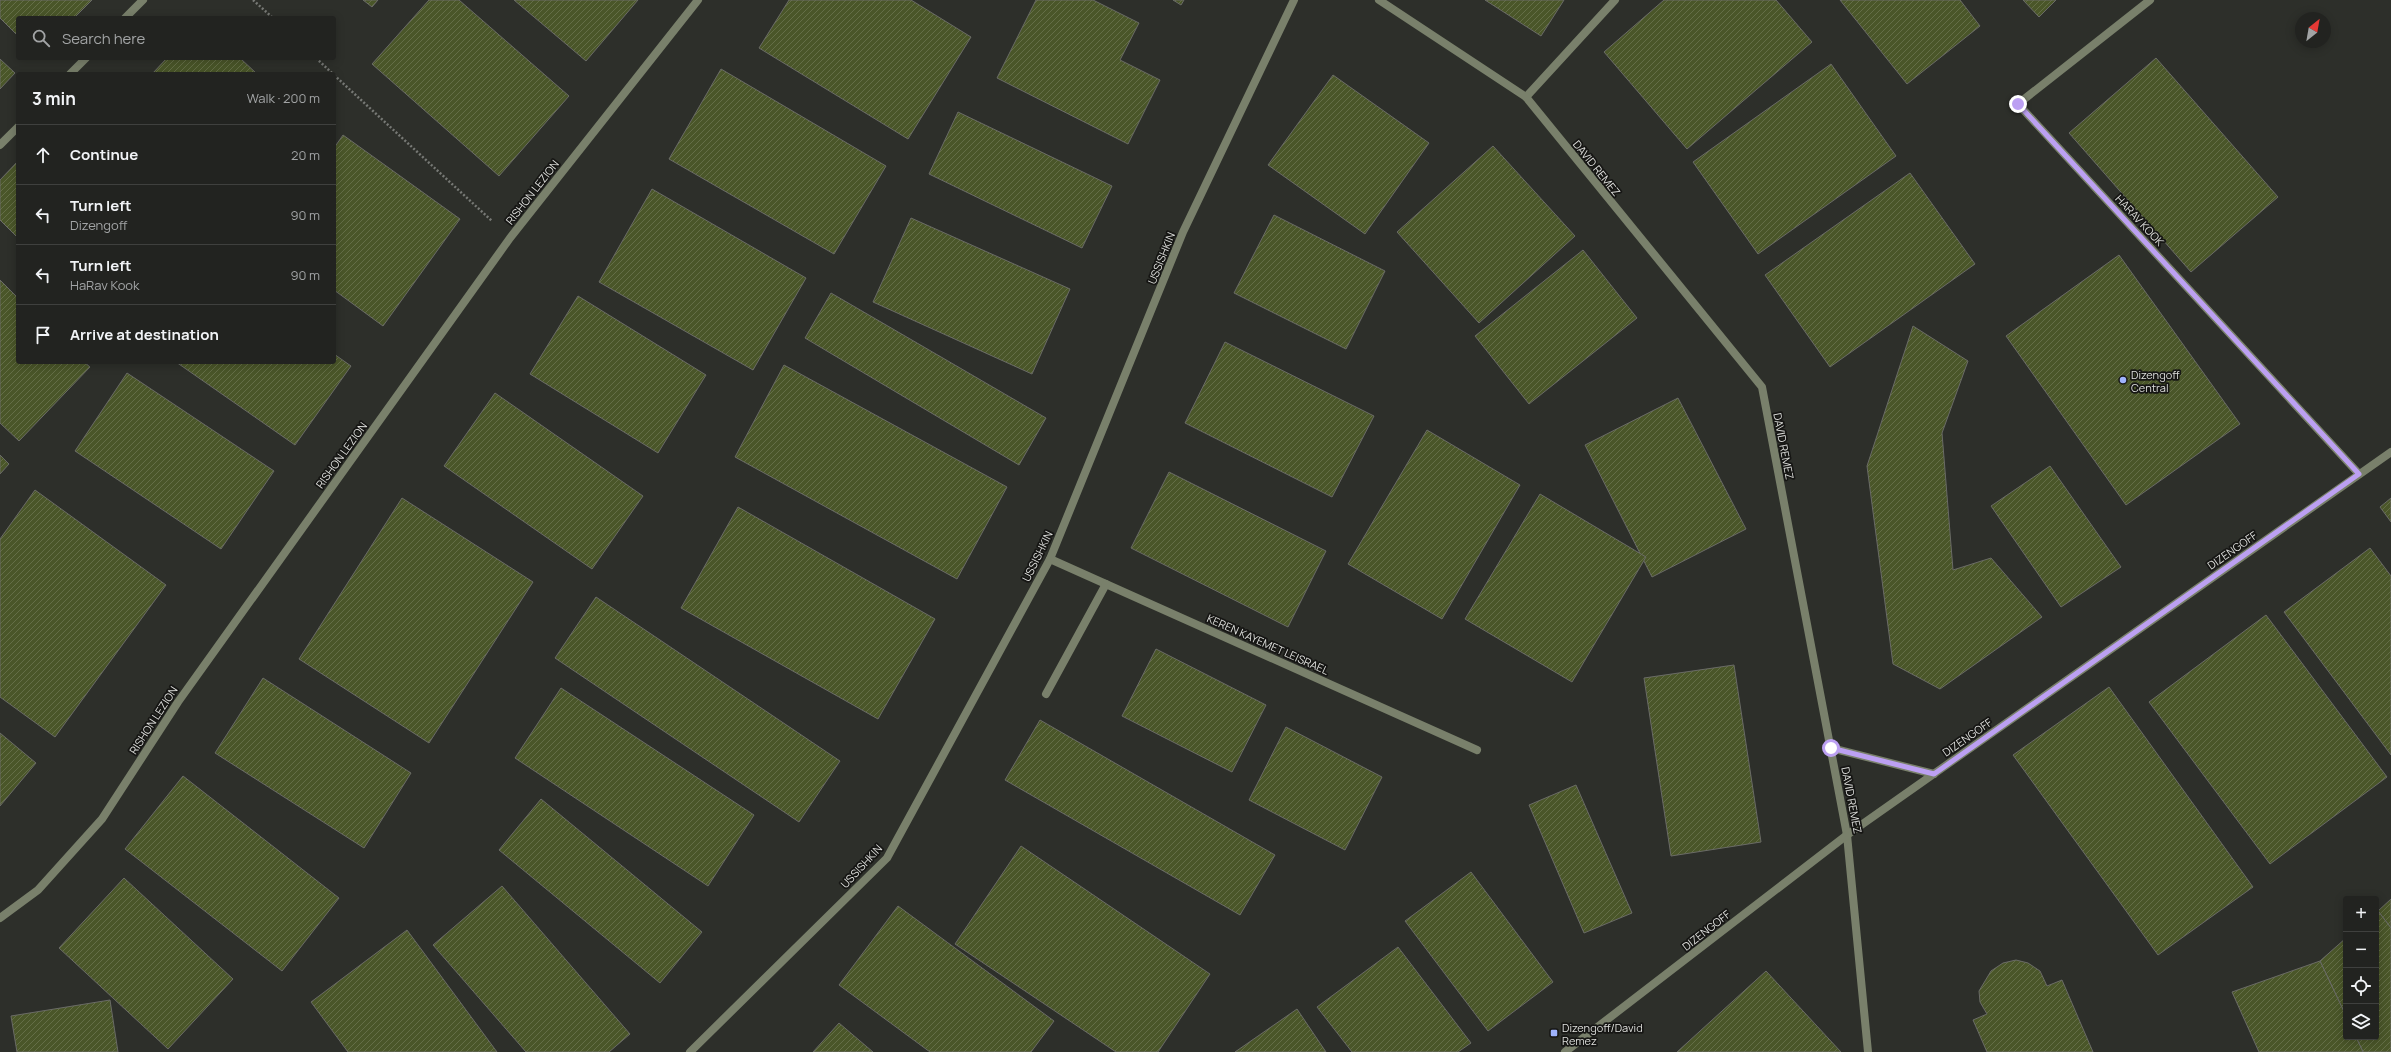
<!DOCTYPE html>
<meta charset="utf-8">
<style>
:root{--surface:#222320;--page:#2e2f2d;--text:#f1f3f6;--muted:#a2a4a5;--line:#3f403e}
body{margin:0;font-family:Manrope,sans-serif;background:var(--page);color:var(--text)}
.controls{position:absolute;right:12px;bottom:12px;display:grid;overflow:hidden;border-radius:4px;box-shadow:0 2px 10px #0003}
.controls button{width:36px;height:36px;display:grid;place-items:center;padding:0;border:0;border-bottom:1px solid var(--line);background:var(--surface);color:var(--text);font:20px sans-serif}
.compass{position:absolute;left:2295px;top:12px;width:36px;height:36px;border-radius:50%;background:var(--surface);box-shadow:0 2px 10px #0003;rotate:31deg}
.stop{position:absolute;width:12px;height:12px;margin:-9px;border:3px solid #bca0f2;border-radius:50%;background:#fff}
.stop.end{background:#bca0f2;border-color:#fff;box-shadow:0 1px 4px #0008}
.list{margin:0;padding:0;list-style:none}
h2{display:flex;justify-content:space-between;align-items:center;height:52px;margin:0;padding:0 16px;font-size:17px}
h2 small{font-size:13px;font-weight:400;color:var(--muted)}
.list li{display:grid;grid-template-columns:26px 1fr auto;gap:12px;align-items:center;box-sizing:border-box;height:60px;padding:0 16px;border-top:1px solid var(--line)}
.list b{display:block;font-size:15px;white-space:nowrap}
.list p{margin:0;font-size:13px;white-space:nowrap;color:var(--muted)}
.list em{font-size:13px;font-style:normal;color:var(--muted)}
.icon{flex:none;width:22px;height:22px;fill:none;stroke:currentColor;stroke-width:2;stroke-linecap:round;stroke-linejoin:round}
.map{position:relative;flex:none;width:2391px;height:1052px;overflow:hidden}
.search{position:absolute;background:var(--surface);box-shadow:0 2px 10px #0003;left:16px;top:16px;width:320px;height:44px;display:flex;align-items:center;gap:10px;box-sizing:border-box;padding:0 14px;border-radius:4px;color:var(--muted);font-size:15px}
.panel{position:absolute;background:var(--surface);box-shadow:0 2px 10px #0003;left:16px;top:72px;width:320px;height:292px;border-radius:4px}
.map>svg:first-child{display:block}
</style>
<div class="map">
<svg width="2391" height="1052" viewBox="0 0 2391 1052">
<defs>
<pattern id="building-hatch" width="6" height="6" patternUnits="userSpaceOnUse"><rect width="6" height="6" fill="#4a5629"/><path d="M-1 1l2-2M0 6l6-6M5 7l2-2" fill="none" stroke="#646e47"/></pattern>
</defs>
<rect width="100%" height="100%" fill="#2d2f2a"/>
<g fill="url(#building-hatch)" stroke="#6a6b66">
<polygon points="0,0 92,0 74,18 18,18 18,36 0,18"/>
<polygon points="363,0 378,0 372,7"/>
<polygon points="429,0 459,0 569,96 499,176 372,64"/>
<polygon points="514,0 638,0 586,61"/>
<polygon points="789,0 911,0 971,37 908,139 759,48"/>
<polygon points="1036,0 1093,0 1139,23 1120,60 1160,80 1128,144 997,78"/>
<polygon points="1173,0 1184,0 1181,5"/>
<polygon points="1485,0 1564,0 1541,36"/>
<polygon points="1664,0 1776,0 1812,42 1687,149 1604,52"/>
<polygon points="1840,0 1960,0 1980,26 1907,84"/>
<polygon points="2023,0 2056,0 2039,17"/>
<polygon points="167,58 240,58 257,74 152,74"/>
<polygon points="2156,58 2278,197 2191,272 2069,133"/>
<polygon points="0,59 15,73 0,89"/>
<polygon points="1831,64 1896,156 1758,254 1693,162"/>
<polygon points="721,69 886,166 834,254 669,159"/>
<polygon points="1333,75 1429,143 1365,234 1268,165"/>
<polygon points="958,112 1112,186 1082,248 929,174"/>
<polygon points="343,135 460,219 383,326 334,290 334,148"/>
<polygon points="1493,146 1575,236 1479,323 1397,232"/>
<polygon points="18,161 18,238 0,220 0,180"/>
<polygon points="1910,173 1975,264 1830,367 1765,275"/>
<polygon points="652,189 806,278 753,370 599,282"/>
<polygon points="1274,215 1385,271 1346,349 1234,293"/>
<polygon points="911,218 1070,289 1032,374 873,302"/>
<polygon points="1583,250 1637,318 1529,404 1475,336"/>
<polygon points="2119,255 2240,424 2126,505 2006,336"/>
<polygon points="0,280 18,298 18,362 84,362 90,367 19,441 0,423"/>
<polygon points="831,293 1046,418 1019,465 805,338"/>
<polygon points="578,296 706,375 658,453 530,374"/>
<polygon points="1913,326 1968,361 1942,433 1953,570 1991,558 2042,617 1940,689 1893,664 1867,466"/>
<polygon points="1225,342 1374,416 1332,497 1185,423"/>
<polygon points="334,354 351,366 295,445 176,362 334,362"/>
<polygon points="784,365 1007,487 957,579 735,457"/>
<polygon points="127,373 274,471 221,549 75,451"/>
<polygon points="495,393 643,496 592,569 444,466"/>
<polygon points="1678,398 1746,529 1652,577 1585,445"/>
<polygon points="1427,430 1520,485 1442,619 1348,564"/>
<polygon points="0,455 9,464 0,474"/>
<polygon points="2050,466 2121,567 2061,607 1991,506"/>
<polygon points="1169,472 1326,551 1288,627 1131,548"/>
<polygon points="35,490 166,585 55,737 0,697 0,539"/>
<polygon points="1540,494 1646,557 1572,682 1465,619"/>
<polygon points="402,498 533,582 429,743 299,659"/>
<polygon points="2391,498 2391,522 2380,507"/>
<polygon points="738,507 935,619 878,719 681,608"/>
<polygon points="2370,548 2391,576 2391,755 2284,612"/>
<polygon points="596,597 840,761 799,822 555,658"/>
<polygon points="2266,615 2387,777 2270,864 2149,702"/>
<polygon points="1156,649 1266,705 1232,772 1122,716"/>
<polygon points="1734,665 1761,842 1671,856 1644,678"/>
<polygon points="263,678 411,773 364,848 215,753"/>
<polygon points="2109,687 2253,887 2158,955 2013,755"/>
<polygon points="561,688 754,815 708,886 515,758"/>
<polygon points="1040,720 1275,855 1240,915 1005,780"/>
<polygon points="1286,727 1382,777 1345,850 1249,800"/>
<polygon points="0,733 36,763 0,806"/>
<polygon points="183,776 339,898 282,971 125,849"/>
<polygon points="1576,785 1632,913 1584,933 1529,805"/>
<polygon points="541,799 702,932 660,983 499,850"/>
<polygon points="1021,846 1210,974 1158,1052 1116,1052 955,944"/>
<polygon points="1471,872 1553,982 1488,1031 1405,921"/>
<polygon points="124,878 233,979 168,1049 59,948"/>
<polygon points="502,886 630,1034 609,1052 526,1052 433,945"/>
<polygon points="2391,899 2391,928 2378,911"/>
<polygon points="898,906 1054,1021 1031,1052 930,1052 839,985"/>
<polygon points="2378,911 2391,928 2391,1052 2363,1052 2356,1037 2376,1037"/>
<polygon points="407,930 497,1052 348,1052 311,1002"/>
<polygon points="2346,938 2346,1016 2320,961"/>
<polygon points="1398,947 1471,1043 1458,1052 1352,1052 1317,1007"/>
<polygon points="2016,960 2028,963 2040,971 2047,986 2062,980 2093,1052 1987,1052 1973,1020 1987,1014 1980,1002 1979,991 1991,971 2003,963"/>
<polygon points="2320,961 2346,1016 2346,1037 2356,1037 2363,1052 2259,1052 2232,992"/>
<polygon points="1766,971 1841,1052 1677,1052"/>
<polygon points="110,1000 118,1052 17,1052 11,1016"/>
<polygon points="1297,1009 1326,1052 1235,1052"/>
<polygon points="839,1023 873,1052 813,1052"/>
</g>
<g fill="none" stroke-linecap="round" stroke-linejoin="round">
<g stroke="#777975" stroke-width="2.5" stroke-dasharray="2 2" stroke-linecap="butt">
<polyline points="253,0 273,18"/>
<polyline points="316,58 333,74"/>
<polyline points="334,75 492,221"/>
</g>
<polyline stroke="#79806b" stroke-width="8" points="1526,97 1615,0"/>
<polyline stroke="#79806b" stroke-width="8" points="2150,0 2018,104 2359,474"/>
<g stroke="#79806b" stroke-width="8">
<polyline points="1379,0 1526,97 1762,387 1847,835 1868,1052"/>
<polyline points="1050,559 1477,750"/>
<polyline points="1046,694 1106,584"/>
<polyline points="1831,748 1934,774"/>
<polyline points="0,918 38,890 102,819 178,702 510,238 698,0"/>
<polyline points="1565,1052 1847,835 2391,452"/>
</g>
<g stroke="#79806b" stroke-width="8">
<polyline points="125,18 143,0"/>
<polyline points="70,74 86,58"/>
<polyline points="0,145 18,127"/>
<polyline points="690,1052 887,858 1050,559 1183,232 1294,0"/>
</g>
</g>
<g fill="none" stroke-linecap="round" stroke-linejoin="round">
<polyline stroke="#bca0f2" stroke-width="5" points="1831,748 1934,774 2359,474 2018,104"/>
</g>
<g fill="#9fb3fd" stroke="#161614" stroke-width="1.5">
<circle cx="2123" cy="380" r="4"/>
<rect x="1550" y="1029" width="8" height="8" rx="2"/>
</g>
<g text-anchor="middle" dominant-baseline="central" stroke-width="3.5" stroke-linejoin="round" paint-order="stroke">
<g font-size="11" fill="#dedfdc" stroke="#161614">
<text transform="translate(1597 168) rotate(51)">DAVID REMEZ</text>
<text transform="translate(532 192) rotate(-52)">RISHON LEZION</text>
<text transform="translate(2140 220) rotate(47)">HARAV KOOK</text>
<text transform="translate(1161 258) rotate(-68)">USSISHKIN</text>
<text transform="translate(1784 446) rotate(79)">DAVID REMEZ</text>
<text transform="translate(341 455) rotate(-54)">RISHON LEZION</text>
<text transform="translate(2232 550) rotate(-35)">DIZENGOFF</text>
<text transform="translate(1037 556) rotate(-64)">USSISHKIN</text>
<text transform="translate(1268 644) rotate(24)">KEREN KAYEMET LEISRAEL</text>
<text transform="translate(153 720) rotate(-57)">RISHON LEZION</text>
<text transform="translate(1967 737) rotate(-35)">DIZENGOFF</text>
<text transform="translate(1852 800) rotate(79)">DAVID REMEZ</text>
<text transform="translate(861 866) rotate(-47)">USSISHKIN</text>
<text transform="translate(1706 930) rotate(-38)">DIZENGOFF</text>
</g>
<g font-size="11" fill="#dedfdc" stroke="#161614" text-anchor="start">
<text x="2131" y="374">Dizengoff<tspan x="2131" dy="13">Central</tspan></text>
<text x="1562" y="1027">Dizengoff/David<tspan x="1562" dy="13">Remez</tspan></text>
</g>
</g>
</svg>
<div class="controls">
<button>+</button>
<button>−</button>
<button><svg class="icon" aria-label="locate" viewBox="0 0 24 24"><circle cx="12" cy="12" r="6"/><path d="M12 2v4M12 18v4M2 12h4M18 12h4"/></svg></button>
<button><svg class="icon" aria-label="layers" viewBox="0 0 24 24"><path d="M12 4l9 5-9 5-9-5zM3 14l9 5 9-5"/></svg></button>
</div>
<svg class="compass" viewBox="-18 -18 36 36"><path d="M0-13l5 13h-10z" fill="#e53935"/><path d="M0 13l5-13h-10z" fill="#a2a4a5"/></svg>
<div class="stop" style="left:1831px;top:748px"></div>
<div class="stop end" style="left:2018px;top:104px"></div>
<div class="search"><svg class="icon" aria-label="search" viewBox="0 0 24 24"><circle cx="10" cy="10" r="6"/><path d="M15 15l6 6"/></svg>Search here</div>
<section class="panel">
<h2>3 min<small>Walk · 200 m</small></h2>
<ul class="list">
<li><svg class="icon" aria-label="ahead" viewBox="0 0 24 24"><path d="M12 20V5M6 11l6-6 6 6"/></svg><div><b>Continue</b></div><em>20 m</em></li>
<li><svg class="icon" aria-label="left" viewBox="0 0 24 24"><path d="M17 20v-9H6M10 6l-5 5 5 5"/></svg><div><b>Turn left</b><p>Dizengoff</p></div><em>90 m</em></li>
<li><svg class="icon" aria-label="left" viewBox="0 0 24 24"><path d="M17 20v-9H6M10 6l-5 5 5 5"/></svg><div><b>Turn left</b><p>HaRav Kook</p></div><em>90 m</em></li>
<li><svg class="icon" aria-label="arrive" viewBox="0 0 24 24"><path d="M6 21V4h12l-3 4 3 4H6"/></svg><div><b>Arrive at destination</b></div></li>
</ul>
</section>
</div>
